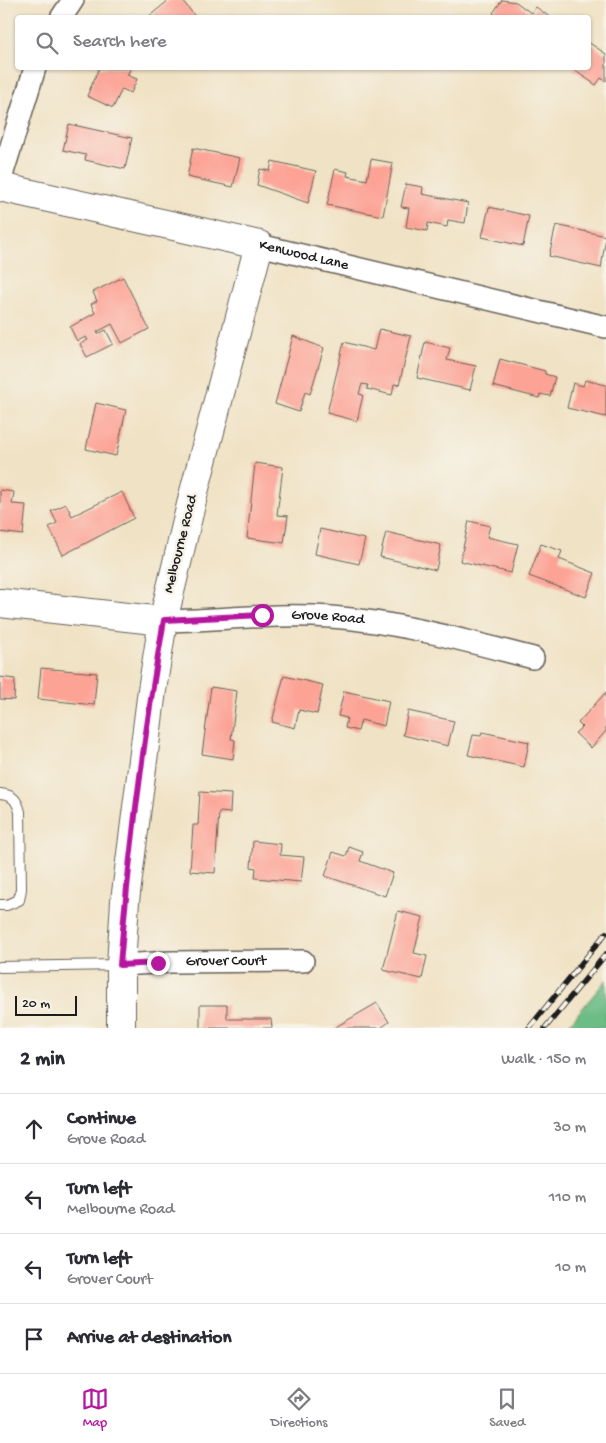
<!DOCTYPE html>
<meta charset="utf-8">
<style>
:root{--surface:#fff;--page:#f2f2f3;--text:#2b2b33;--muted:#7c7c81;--line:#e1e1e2;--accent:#b5179e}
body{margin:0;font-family:"Gochi Hand",sans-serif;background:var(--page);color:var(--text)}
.scale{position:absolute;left:15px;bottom:12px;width:62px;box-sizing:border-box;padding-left:5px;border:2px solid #1c1c1c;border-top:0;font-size:14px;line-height:18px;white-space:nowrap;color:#1c1c1c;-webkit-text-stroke:4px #f7f3e8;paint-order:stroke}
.stop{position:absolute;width:15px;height:15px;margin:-11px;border:4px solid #b5179e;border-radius:50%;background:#fff}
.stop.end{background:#b5179e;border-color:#fff;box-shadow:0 1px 5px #0008}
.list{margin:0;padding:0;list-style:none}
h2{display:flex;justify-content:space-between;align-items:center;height:65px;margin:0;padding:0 20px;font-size:21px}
h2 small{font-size:16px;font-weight:400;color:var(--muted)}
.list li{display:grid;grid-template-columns:32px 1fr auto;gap:15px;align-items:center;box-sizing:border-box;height:70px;padding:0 20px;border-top:1px solid var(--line)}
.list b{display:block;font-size:19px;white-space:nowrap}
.list p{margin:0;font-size:16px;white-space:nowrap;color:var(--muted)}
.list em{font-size:16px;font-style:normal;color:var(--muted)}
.icon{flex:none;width:28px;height:28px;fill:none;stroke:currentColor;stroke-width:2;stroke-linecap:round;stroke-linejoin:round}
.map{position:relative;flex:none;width:606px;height:1028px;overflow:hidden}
.search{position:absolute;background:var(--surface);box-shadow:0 1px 4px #0004;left:15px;right:15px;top:15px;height:55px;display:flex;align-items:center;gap:12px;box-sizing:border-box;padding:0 18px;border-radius:5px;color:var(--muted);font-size:19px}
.sheet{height:345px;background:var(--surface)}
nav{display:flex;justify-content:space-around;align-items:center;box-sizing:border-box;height:70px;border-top:1px solid var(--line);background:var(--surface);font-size:14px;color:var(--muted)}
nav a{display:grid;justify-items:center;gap:2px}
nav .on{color:var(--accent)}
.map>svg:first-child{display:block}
</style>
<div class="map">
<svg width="606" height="1028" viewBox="0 0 606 1028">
<rect width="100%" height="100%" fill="#f7f3e8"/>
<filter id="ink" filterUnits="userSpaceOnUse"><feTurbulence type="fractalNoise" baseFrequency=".02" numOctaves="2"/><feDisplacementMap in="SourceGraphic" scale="10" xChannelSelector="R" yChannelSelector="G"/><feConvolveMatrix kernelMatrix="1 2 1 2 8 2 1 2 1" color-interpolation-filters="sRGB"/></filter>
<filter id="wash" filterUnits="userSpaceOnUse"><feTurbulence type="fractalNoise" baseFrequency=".0096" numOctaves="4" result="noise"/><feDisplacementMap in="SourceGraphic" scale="20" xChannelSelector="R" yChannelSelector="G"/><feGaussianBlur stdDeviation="1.12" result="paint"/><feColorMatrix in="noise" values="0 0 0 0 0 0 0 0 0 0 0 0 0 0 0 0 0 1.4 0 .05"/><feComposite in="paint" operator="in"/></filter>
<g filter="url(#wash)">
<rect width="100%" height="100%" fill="#f0e2c5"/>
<polygon fill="#6cbc86" stroke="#446c51" points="606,980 606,1028 566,1028"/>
<g id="blocks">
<g fill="#fca395">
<polygon points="169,0 182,0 194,15 192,18 147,18"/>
<polygon points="502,0 516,2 531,13 536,7 551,18 499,18 493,13"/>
<polygon points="588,42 606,54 606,81 601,78 596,85 571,68 588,68"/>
<polygon points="99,68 131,68 127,75 137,79 131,93 122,89 113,108 87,96"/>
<polygon points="69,124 132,138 125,169 85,160 86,155 63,150"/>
<polygon points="193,148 240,158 233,187 187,177"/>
<polygon points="371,159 393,163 383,216 327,205 335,169 348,172 347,176 367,180"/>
<polygon points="272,161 316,171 308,203 257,185 260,169 270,171"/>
<polygon points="406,184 423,187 422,194 468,203 465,223 448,220 447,227 428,223 427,231 406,227 409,208 401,207"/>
<polygon points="489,207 529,216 523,246 482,237"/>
<polygon points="556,225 606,236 601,268 549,256"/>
<polygon points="123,277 149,329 122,343 112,324 97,332 98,334 106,330 113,344 87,357 80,344 88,340 86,337 77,341 70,327 95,313 91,304 97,301 93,292"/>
<polygon points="379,329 411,336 399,385 394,384 392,395 367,389 368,385 362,384 359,394 363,395 357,421 327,413 344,342 374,350"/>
<polygon points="293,336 324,348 310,394 305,392 299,412 275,404"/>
<polygon points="425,342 450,348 447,360 476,366 470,390 417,378"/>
<polygon points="500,359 545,371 545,374 555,377 550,396 540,394 539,398 493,386"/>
<polygon points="585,380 606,385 606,417 567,408 573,383 583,386"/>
<polygon points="96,403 126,410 116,456 86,449"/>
<polygon points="255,463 283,467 277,515 288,516 284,543 247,538"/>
<polygon points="0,490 14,492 12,504 26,505 23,535 0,532"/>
<polygon points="122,492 134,518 63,555 49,527 57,523 51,511 66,504 72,516"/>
<polygon points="469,521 490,526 487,537 518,544 511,573 460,561"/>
<polygon points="320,529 365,539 359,564 315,554"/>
<polygon points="386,532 441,545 436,570 380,557"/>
<polygon points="541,544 562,551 559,559 595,573 586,597 529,576"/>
<polygon points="41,668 97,673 94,705 38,699"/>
<polygon points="284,676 323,685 317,714 299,710 295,728 272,722"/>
<polygon points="0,677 15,679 14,700 0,699"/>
<polygon points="211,687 237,691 231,739 235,740 233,759 202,754"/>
<polygon points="344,691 389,701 384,726 361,720 358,731 345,728 347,718 338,716"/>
<polygon points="606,692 606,731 591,748 575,733 582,727 578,723"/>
<polygon points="408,711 454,721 448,746 403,735"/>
<polygon points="482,732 529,742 524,767 468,755 473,735 481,736"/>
<polygon points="200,792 231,794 230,813 219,812 215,873 190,871 193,825 198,825"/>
<polygon points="253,841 281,844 280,855 304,857 301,882 255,878 256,868 251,867"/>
<polygon points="349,847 363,852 360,861 393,873 385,896 325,876 333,852 346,856"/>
<polygon points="398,911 423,917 414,953 427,956 422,979 383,970"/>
<polygon points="377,1003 389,1022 381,1028 334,1028"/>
<polygon points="200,1005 227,1005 227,1019 271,1019 272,1028 200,1028"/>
</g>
</g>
</g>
<g filter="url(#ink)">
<use href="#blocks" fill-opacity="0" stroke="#666157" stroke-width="1"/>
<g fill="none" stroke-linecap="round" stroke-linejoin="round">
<g stroke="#666157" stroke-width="12">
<g id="lane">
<path d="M0,794C13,795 17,800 20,812L21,889L19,900L7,905H0"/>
<polyline points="0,967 119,965"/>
</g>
</g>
<g stroke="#666157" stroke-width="24">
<g id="street">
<polyline points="61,18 73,0"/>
<polyline points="0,182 35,68"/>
<path id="s1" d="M259,245L606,327"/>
<path id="s2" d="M163,621C220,620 275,613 331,617C400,622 466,641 533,658"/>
<path id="s3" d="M121,965L171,962L303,961"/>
</g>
</g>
<g stroke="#666157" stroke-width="30">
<g id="secondary">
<polyline points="0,187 259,245 194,492 163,621 152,690 125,901 121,965 121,1028"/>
<polyline points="0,603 163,621"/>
</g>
</g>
<use href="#lane" stroke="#fff" stroke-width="10"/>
<use href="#street" stroke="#fff" stroke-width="21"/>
<use href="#secondary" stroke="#fff" stroke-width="28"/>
<g stroke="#1c1c1c" stroke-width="5.5">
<g id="rail">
<polyline points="529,1028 606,933"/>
<polyline points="545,1028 606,954"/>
</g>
</g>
<use href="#rail" stroke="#f7f3e8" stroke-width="4" stroke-dasharray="11" stroke-linecap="butt"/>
</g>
</g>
<g fill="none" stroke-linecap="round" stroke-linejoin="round" filter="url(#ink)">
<path stroke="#b5179e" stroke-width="6" d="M158,963L120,965C129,850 144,735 164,620L262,615"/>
</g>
<g text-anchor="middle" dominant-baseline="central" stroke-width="5" stroke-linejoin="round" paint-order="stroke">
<g font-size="15" fill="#1c1c1c" stroke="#f7f3e8">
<text stroke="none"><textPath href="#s1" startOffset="46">Kenwood Lane</textPath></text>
<text transform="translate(181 544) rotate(-76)">Melbourne Road</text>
<text stroke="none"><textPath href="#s2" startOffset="165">Grove Road</textPath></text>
<text stroke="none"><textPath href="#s3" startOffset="105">Grover Court</textPath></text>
</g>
</g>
</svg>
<div class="scale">20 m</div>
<div class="stop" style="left:262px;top:615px"></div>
<div class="stop end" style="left:158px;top:963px"></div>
<div class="search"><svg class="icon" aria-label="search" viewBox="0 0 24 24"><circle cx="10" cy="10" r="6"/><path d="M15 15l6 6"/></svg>Search here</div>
</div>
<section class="sheet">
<h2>2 min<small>Walk · 150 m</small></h2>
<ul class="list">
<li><svg class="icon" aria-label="ahead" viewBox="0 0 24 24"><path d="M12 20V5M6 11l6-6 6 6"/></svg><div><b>Continue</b><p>Grove Road</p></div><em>30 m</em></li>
<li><svg class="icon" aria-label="left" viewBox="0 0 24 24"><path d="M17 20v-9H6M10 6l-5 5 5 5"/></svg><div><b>Turn left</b><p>Melbourne Road</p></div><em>110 m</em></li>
<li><svg class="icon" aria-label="left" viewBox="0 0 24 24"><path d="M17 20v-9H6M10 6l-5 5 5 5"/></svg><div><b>Turn left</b><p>Grover Court</p></div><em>10 m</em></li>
<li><svg class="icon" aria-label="arrive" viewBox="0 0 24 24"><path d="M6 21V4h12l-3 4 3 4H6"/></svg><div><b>Arrive at destination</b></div></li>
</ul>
</section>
<nav>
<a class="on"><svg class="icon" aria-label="map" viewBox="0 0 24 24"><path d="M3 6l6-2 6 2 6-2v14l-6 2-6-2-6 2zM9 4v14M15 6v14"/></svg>Map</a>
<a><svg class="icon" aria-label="directions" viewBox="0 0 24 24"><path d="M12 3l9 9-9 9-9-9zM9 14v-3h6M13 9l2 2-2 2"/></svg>Directions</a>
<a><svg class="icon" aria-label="saved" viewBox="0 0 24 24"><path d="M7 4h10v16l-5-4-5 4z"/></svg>Saved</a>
</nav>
